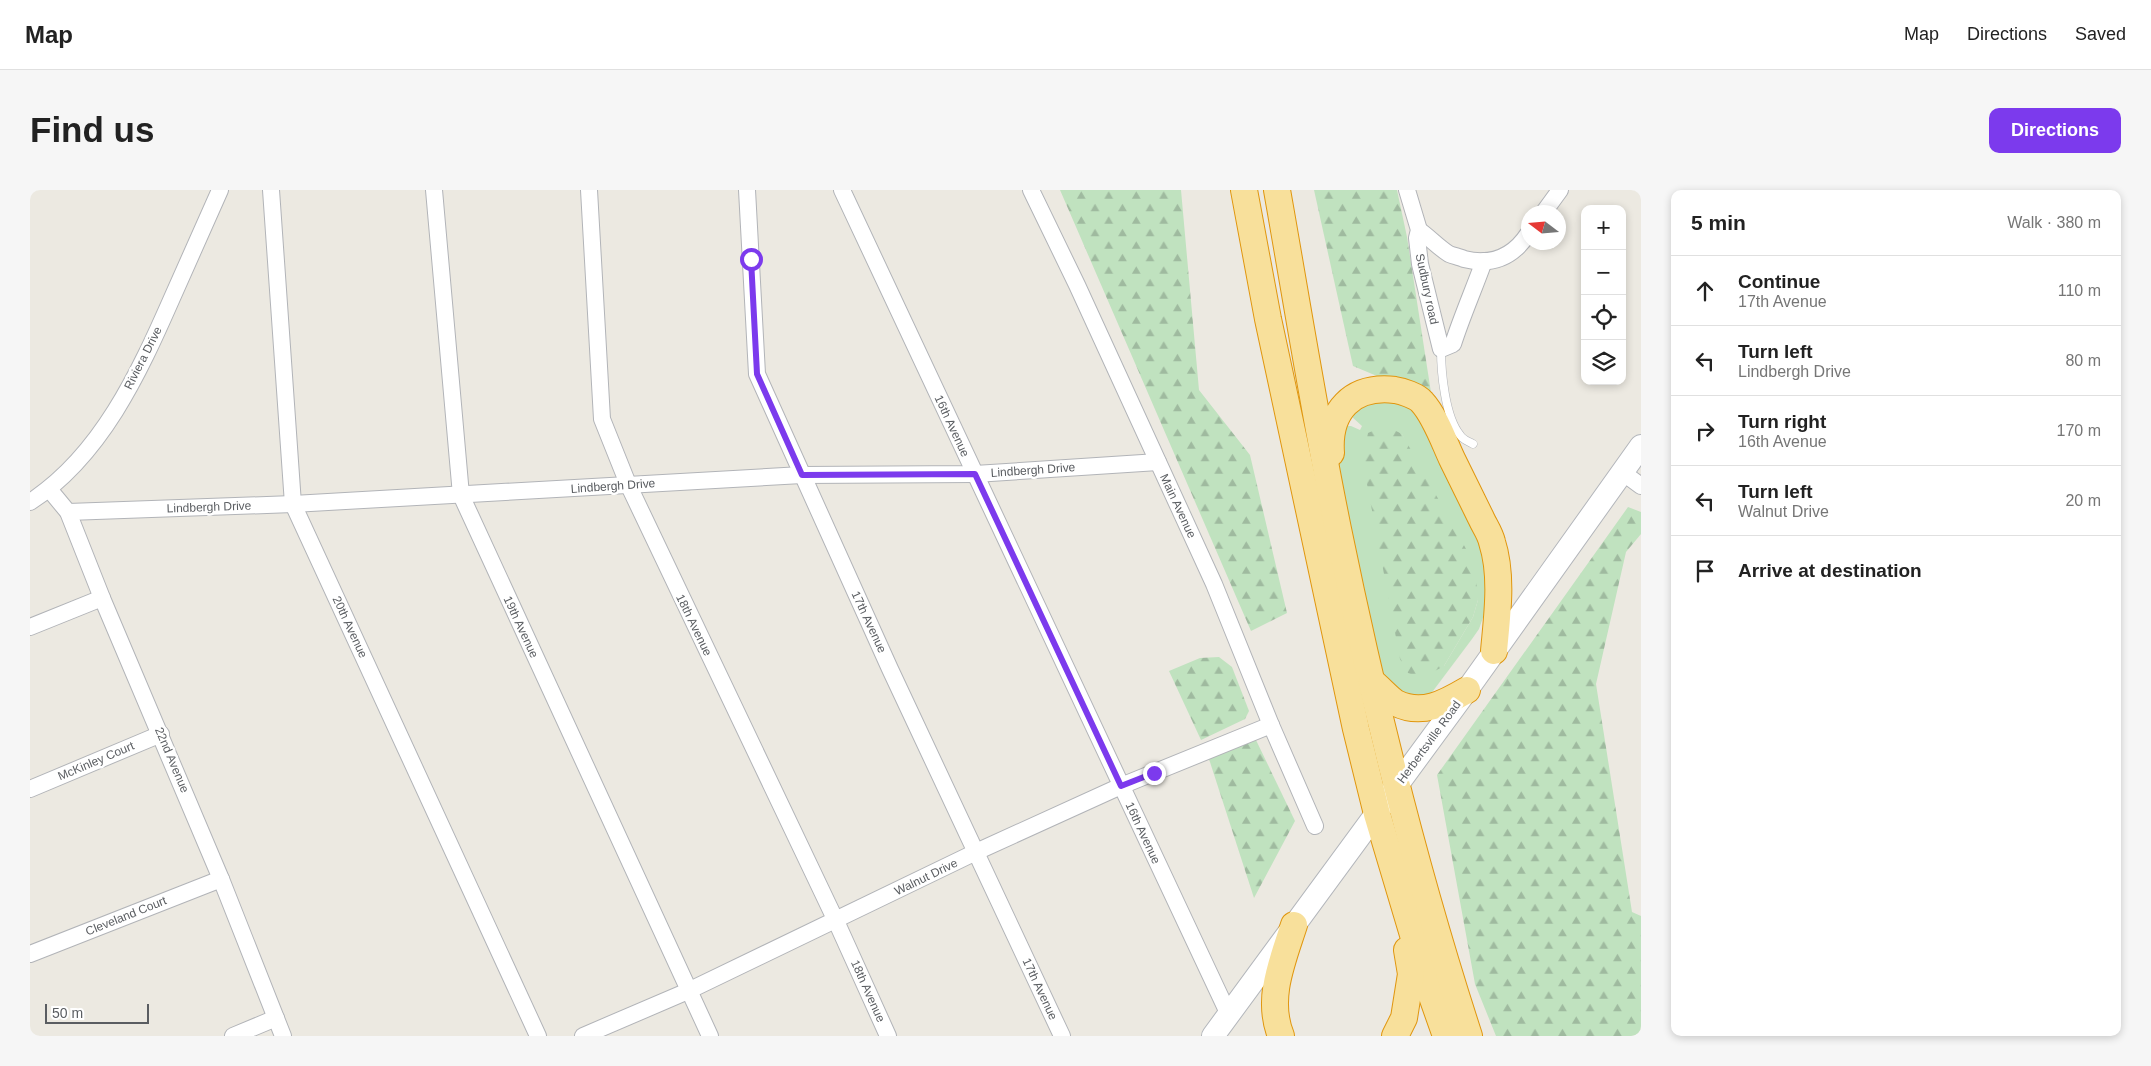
<!DOCTYPE html>
<meta charset="utf-8">
<style>
:root{--surface:#fff;--page:#f6f6f6;--text:#222;--muted:#767676;--line:#e0e0e0;--accent:#7c3aed}
body{margin:0;font-family:Arial,sans-serif;background:var(--page);color:var(--text)}
.controls{position:absolute;right:15px;top:15px;display:grid;overflow:hidden;border-radius:10px;box-shadow:0 2px 8px #0003}
.controls button{width:45px;height:45px;display:grid;place-items:center;padding:0;border:0;border-bottom:1px solid var(--line);background:var(--surface);color:var(--text);font:25px sans-serif}
.compass{position:absolute;left:1491px;top:15px;width:45px;height:45px;border-radius:50%;background:var(--surface);box-shadow:0 2px 8px #0003;rotate:286deg}
.scale{position:absolute;left:15px;bottom:12px;width:104px;box-sizing:border-box;padding-left:5px;border:2px solid #5a5d61;border-top:0;font-size:14px;line-height:18px;white-space:nowrap;color:#5a5d61;-webkit-text-stroke:4px #fff;paint-order:stroke}
.stop{position:absolute;width:15px;height:15px;margin:-11px;border:4px solid #7c3aed;border-radius:50%;background:#fff}
.stop.end{background:#7c3aed;border-color:#fff;box-shadow:0 1px 5px #0008}
.list{margin:0;padding:0;list-style:none}
h2{display:flex;justify-content:space-between;align-items:center;height:65px;margin:0;padding:0 20px;font-size:21px}
h2 small{font-size:16px;font-weight:400;color:var(--muted)}
.list li{display:grid;grid-template-columns:32px 1fr auto;gap:15px;align-items:center;box-sizing:border-box;height:70px;padding:0 20px;border-top:1px solid var(--line)}
.list b{display:block;font-size:19px;white-space:nowrap}
.list p{margin:0;font-size:16px;white-space:nowrap;color:var(--muted)}
.list em{font-size:16px;font-style:normal;color:var(--muted)}
.icon{flex:none;width:28px;height:28px;fill:none;stroke:currentColor;stroke-width:2;stroke-linecap:round;stroke-linejoin:round}
.map{position:relative;flex:none;width:1611px;height:846px;overflow:hidden;border-radius:10px}
header{display:flex;align-items:center;gap:30px;box-sizing:border-box;height:70px;padding:0 25px;background:var(--surface);border-bottom:1px solid var(--line)}
header strong{font-size:24px}
nav{display:flex;gap:28px;margin-inline-start:auto;font-size:18px}
.intro{display:flex;align-items:center;justify-content:space-between;box-sizing:border-box;height:120px;padding:0 30px}
h1{margin:0;font-size:35px}
.button{padding:12px 22px;border-radius:10px;background:var(--accent);color:#fff;font-size:18px;font-weight:700}
main{display:flex;gap:30px;padding:0 30px}
aside{flex:1;background:var(--surface);border-radius:10px;box-shadow:0 2px 8px #0003}
.map>svg:first-child{display:block}
</style>
<header>
<strong>Map</strong>
<nav><a>Map</a><a>Directions</a><a>Saved</a></nav>
</header>
<div class="intro"><h1>Find us</h1><a class="button">Directions</a></div>
<main>
<div class="map">
<svg width="1611" height="846" viewBox="0 0 1611 846">
<defs>
<pattern id="forest-firs" width="22" height="20" patternUnits="userSpaceOnUse" patternTransform="scale(1.25)"><rect width="22" height="20" fill="#c0e2bf"/><path d="M5 1l3.5 6h-7zM16 11l3.5 6h-7z" fill="#9fba9f"/></pattern>
</defs>
<rect width="100%" height="100%" fill="#ece9e1"/>
<path fill="#c0e2bf" fill-rule="evenodd" d="M1349,210L1377,214L1394,232L1456,370L1457,416L1449,439L1442,449L1403,501L1390,510L1355,495L1309,288L1308,270L1314,236H1321L1330,240L1332,236L1321,226L1328,218ZM1372,244L1448,410L1443,427L1414,476Z"/>
<g fill="url(#forest-firs)">
<polygon points="1030,0 1151,0 1169,200 1220,265 1257,423 1221,441"/>
<polygon points="1284,0 1367,0 1377,47 1402,209 1323,176"/>
<polygon points="1347,239 1362,239 1372,244 1445,375 1448,410 1443,427 1414,476 1392,488 1378,483 1370,469 1334,278 1335,258 1338,243"/>
<polygon points="1598,317 1611,322 1611,344 1596,362 1566,494 1602,722 1611,726 1611,846 1466,846 1445,794 1407,585"/>
<polygon points="1189,467 1202,477 1219,521 1215,529 1171,550 1139,481 1170,468"/>
<polygon points="1225,548 1265,631 1224,708 1179,569"/>
</g>
<g fill="none" stroke-linecap="round" stroke-linejoin="round">
<g stroke="#b2b4b8" stroke-width="9">
<path id="service" d="M1411,159C1411,182 1415,227 1430,245C1433,250 1438,251 1443,254"/>
</g>
<g stroke="#b2b4b8" stroke-width="18">
<g id="minor">
<polyline points="241,0 263,314 508,846"/>
<polyline points="404,0 431,305 680,846"/>
<polyline points="559,0 572,229 598,294 806,731 858,846"/>
<polyline points="717,0 727,184 860,479 1032,846"/>
<polyline points="812,0 1199,825"/>
<polyline points="1001,0 1047,95 1184,394 1241,535 1285,636"/>
<path d="M1377,0L1389,40L1387,48L1390,74L1411,159L1423,154C1432,126 1444,99 1454,71"/>
<polyline points="1514,22 1530,0"/>
<path d="M1389,40C1399,47 1408,57 1419,64C1424,66 1430,67 1434,69C1462,76 1483,67 1498,44"/>
<polyline points="1592,282 1611,296"/>
<polyline points="19,299 38,322 72,408 191,689 253,846"/>
<path d="M0,312C71,266 109,183 142,108C158,72 174,36 190,0"/>
<polyline points="38,322 263,314 772,285 945,284 1128,272"/>
<polyline points="0,437 72,408"/>
<polyline points="0,599 131,544"/>
<polyline points="0,764 191,689"/>
<polyline points="203,846 246,828"/>
<polyline points="553,846 658,801 946,662 1091,596 1241,535"/>
</g>
</g>
<g stroke="#b3b6bb" stroke-width="24">
<polyline id="secondary" points="1183,846 1437,500 1611,256"/>
</g>
<g stroke="#e0960e" stroke-width="28">
<g id="trunk">
<polyline points="1214,0 1238,129 1326,539 1347,624 1398,795 1416,846"/>
<path d="M1247,0C1267,113 1285,227 1308,339C1343,510 1385,680 1439,846"/>
<path d="M1301,263C1298,221 1322,195 1365,200C1372,201 1387,206 1392,212C1405,226 1414,252 1422,269C1432,289 1441,308 1451,328C1454,335 1460,343 1462,352C1473,386 1467,427 1464,461"/>
<path d="M1342,492C1350,498 1358,508 1366,513C1392,526 1415,513 1437,500"/>
<path d="M1251,846C1236,809 1252,772 1264,735"/>
<polyline points="1365,846 1374,828 1381,784 1377,760"/>
</g>
</g>
<use href="#service" stroke="#fff" stroke-width="8"/>
<use href="#minor" stroke="#fff" stroke-width="16"/>
<use href="#secondary" stroke="#fff" stroke-width="22"/>
<use href="#trunk" stroke="#f8e09b" stroke-width="26"/>
</g>
<g fill="none" stroke-linecap="round" stroke-linejoin="round">
<polyline stroke="#7c3aed" stroke-width="6" points="721,69 727,184 772,285 945,284 1091,596 1124,583"/>
</g>
<g text-anchor="middle" dominant-baseline="central" stroke-width="5" stroke-linejoin="round" paint-order="stroke">
<g font-size="12" fill="#5a5d61" stroke="#fff">
<text transform="translate(1397 99) rotate(78)">Sudbury road</text>
<text transform="translate(113 168) rotate(-63)">Riviera Drive</text>
<text transform="translate(922 236) rotate(65)">16th Avenue</text>
<text transform="translate(1003 280) rotate(-4)">Lindbergh Drive</text>
<text transform="translate(583 296) rotate(-4)">Lindbergh Drive</text>
<text transform="translate(1148 316) rotate(65)">Main Avenue</text>
<text transform="translate(179 317) rotate(-2)">Lindbergh Drive</text>
<text transform="translate(839 432) rotate(65)">17th Avenue</text>
<text transform="translate(664 435) rotate(64)">18th Avenue</text>
<text transform="translate(320 437) rotate(65)">20th Avenue</text>
<text transform="translate(491 437) rotate(65)">19th Avenue</text>
<text transform="translate(1399 552) rotate(-54)">Herbertsville Road</text>
<text transform="translate(142 570) rotate(67)">22nd Avenue</text>
<text transform="translate(66 571) rotate(-23)">McKinley Court</text>
<text transform="translate(1113 643) rotate(65)">16th Avenue</text>
<text transform="translate(896 687) rotate(-26)">Walnut Drive</text>
<text transform="translate(96 726) rotate(-22)">Cleveland Court</text>
<text transform="translate(1010 799) rotate(65)">17th Avenue</text>
<text transform="translate(838 801) rotate(66)">18th Avenue</text>
</g>
</g>
</svg>
<div class="controls">
<button>+</button>
<button>−</button>
<button><svg class="icon" aria-label="locate" viewBox="0 0 24 24"><circle cx="12" cy="12" r="6"/><path d="M12 2v4M12 18v4M2 12h4M18 12h4"/></svg></button>
<button><svg class="icon" aria-label="layers" viewBox="0 0 24 24"><path d="M12 4l9 5-9 5-9-5zM3 14l9 5 9-5"/></svg></button>
</div>
<svg class="compass" viewBox="-18 -18 36 36"><path d="M0-13l5 13h-10z" fill="#e53935"/><path d="M0 13l5-13h-10z" fill="#767676"/></svg>
<div class="scale">50 m</div>
<div class="stop" style="left:721px;top:69px"></div>
<div class="stop end" style="left:1124px;top:583px"></div>
</div>
<aside>
<h2>5 min<small>Walk · 380 m</small></h2>
<ul class="list">
<li><svg class="icon" aria-label="ahead" viewBox="0 0 24 24"><path d="M12 20V5M6 11l6-6 6 6"/></svg><div><b>Continue</b><p>17th Avenue</p></div><em>110 m</em></li>
<li><svg class="icon" aria-label="left" viewBox="0 0 24 24"><path d="M17 20v-9H6M10 6l-5 5 5 5"/></svg><div><b>Turn left</b><p>Lindbergh Drive</p></div><em>80 m</em></li>
<li><svg class="icon" aria-label="right" viewBox="0 0 24 24"><path d="M7 20v-9h11M14 6l5 5-5 5"/></svg><div><b>Turn right</b><p>16th Avenue</p></div><em>170 m</em></li>
<li><svg class="icon" aria-label="left" viewBox="0 0 24 24"><path d="M17 20v-9H6M10 6l-5 5 5 5"/></svg><div><b>Turn left</b><p>Walnut Drive</p></div><em>20 m</em></li>
<li><svg class="icon" aria-label="arrive" viewBox="0 0 24 24"><path d="M6 21V4h12l-3 4 3 4H6"/></svg><div><b>Arrive at destination</b></div></li>
</ul>
</aside>
</main>
